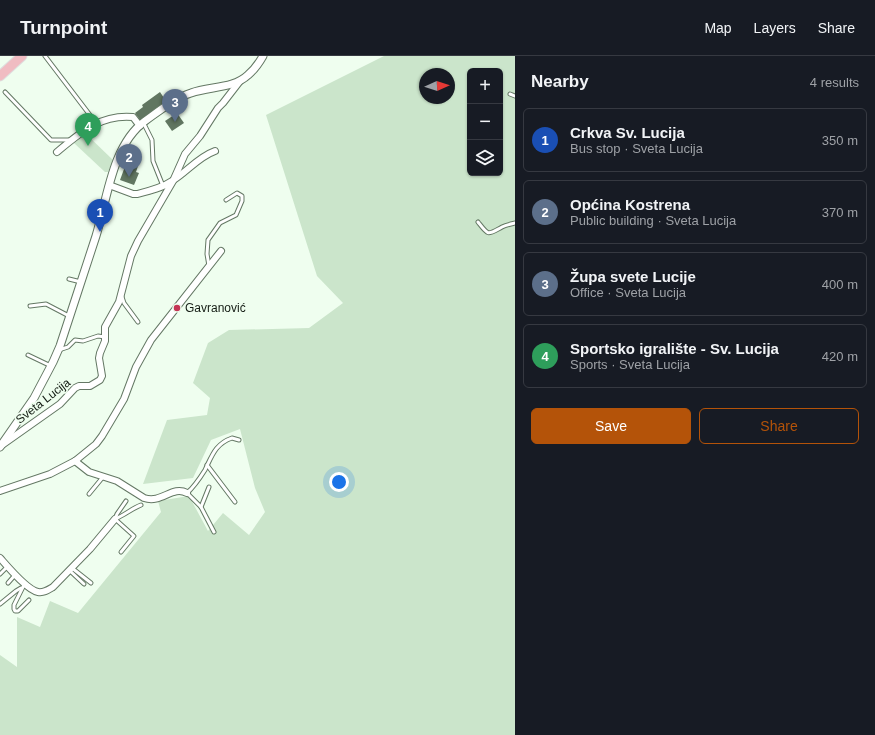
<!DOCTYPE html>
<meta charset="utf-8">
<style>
:root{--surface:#171b24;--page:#242831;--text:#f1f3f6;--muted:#9ea1a6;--line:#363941;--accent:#b45309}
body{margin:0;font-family:Helvetica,sans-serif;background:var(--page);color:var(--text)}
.controls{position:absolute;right:12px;top:12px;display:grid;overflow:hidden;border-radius:6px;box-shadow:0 1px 3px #0004}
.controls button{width:36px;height:36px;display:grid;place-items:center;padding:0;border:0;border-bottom:1px solid var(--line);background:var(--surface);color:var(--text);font:20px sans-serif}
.compass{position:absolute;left:419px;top:12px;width:36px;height:36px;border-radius:50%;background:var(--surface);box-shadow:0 1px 3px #0004;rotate:87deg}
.you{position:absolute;left:339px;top:426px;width:14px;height:14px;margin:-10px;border:3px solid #fff;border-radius:50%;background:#1a73e8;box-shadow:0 0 0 6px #1a73e833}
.badge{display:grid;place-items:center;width:26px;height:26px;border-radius:50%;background:var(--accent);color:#fff;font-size:13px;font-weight:700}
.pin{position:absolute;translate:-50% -33px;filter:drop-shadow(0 1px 2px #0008)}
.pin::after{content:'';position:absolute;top:21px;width:14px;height:12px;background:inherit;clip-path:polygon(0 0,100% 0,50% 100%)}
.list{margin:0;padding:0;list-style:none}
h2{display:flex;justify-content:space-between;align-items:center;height:52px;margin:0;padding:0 16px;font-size:17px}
h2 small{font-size:13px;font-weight:400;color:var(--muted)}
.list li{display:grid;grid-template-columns:26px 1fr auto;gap:12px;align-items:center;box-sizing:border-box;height:64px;margin:0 8px 8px;padding:0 8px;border:1px solid var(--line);border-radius:6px}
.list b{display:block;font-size:15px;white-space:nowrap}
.list p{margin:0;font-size:13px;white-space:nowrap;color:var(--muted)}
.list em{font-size:13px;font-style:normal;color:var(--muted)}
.actions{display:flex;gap:8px;padding:12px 16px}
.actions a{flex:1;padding:9px 0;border:1px solid var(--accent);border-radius:6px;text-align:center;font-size:14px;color:var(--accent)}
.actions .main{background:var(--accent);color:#fff}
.icon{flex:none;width:22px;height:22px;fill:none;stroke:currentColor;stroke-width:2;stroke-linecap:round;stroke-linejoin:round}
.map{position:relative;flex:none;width:515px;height:679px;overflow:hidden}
header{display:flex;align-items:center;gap:24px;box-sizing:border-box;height:56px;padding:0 20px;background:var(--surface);border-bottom:1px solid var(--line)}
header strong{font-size:19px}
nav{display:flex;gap:22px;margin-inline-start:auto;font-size:14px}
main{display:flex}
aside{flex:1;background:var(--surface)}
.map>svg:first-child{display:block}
</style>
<header>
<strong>Turnpoint</strong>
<nav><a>Map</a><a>Layers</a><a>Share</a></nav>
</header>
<main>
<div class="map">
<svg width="515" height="679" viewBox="0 0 515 679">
<rect width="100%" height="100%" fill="#effeef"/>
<g fill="#cbe5cb" fill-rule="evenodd">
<path d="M384,0H515V679H0V599L17,611V561L40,571L50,545L78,557L161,456L158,445L189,440L208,475L223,457L249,479L265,456L255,432L240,373L211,384L193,422L143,428L167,364L207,359L210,342L193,327L208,287L229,274L309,272L343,247L317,220L266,59ZM470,15H500V117H470ZM425,18H449V42H425Z"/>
<polygon points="86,78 113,104 108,116 105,116 74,87"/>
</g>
<g fill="#617661">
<polygon points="160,36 166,45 140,64 135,57 143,51 142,49"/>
<polygon points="177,57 184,67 172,75 165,65"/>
<polygon points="127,105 138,110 136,116 139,117 134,129 120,124"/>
</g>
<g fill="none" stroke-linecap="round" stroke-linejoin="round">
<g stroke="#647864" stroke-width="5">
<g id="service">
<polyline points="45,0 96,67"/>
<polyline points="5,36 51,84 70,84"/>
<polyline points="510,38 515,40"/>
<polyline points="143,66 152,84 153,105 163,130"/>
<path d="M478,166C489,180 487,179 502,171C506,169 511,168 515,167"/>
<polyline points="209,210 207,198 208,184 220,167 236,159 242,145 242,140 237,137 226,144"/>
<polyline points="69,223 81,226"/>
<polyline points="122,241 124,247 138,266"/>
<polyline points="30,250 46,248 69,260"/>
<polyline points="59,294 68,291 75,284 83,285 98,280 105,281"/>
<polyline points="28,299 51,310"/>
<polyline points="207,409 235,446"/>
<polyline points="89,438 103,421"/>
<polyline points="201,451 209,431"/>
<polyline points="115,463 134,480 121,496"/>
<path d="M115,463C125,459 131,453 141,449"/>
<polyline points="115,463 117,458 126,445"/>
<path d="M214,476L201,451L187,437C194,431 200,422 205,414C212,400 215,388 232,382L239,384"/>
<polyline points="72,512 91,527"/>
<polyline points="69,514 84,528"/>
<polyline points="0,518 7,511"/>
<polyline points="8,527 15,519"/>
<polyline points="25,527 14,549 14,553 15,555 18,555 29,544"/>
<polyline points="0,548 16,535 21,532"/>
</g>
</g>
<g stroke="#647864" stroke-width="8">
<g id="minor">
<path d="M57,96C81,76 101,58 133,61L140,70"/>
<path d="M109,129L133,138H137C149,135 162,132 172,125C187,116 198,101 215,95"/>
<polyline points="2,389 60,348 75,332 79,330 90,330 100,324 102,320 99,302 100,297 105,285 105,271 119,246 131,200 138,185 173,125 185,98 200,80 218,52 223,47 240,25"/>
<path d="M75,405L89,416L117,425L144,442C162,448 172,429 187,437"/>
<polyline points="0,435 50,418 75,405 96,388 102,380 124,343 136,311 151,284 221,195"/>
<path d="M0,502C8,511 27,534 38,536C44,537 48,534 53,531L90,493L115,463"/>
</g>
</g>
<g stroke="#647864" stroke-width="9">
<path id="tertiary" d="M0,391L34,342L53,306L60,290C72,253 84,217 96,180C107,144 112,89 145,65C159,55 175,42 191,37C210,30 233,33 248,19C254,14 259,7 263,0"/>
</g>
<g stroke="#dedfde" stroke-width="11">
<polyline id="primary" points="0,20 22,0"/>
</g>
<use href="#service" stroke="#fff" stroke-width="3"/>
<use href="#minor" stroke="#fff" stroke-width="6"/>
<use href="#tertiary" stroke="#fff" stroke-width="7"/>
<use href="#primary" stroke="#f0bcc2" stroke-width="9"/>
</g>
<circle fill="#c43455" stroke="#effeef" stroke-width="1.5" cx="177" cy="252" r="4"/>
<g text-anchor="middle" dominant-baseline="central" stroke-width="3.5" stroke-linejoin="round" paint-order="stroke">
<g font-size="12" fill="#141c14" stroke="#effeef" text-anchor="start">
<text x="185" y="252">Gavranović</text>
</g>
<g font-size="12" fill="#141c14" stroke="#effeef">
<text transform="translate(43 345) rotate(-38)">Sveta Lucija</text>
</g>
</g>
</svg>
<div class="controls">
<button>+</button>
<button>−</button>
<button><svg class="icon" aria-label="layers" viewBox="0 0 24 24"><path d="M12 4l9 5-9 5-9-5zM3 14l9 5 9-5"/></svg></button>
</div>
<svg class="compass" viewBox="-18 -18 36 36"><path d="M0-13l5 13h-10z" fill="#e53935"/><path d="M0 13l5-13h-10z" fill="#9ea1a6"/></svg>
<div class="you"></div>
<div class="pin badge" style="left:100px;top:176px;background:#1a4fb4">1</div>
<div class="pin badge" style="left:129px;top:121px;background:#5c6f8a">2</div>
<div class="pin badge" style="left:175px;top:66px;background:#5c6f8a">3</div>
<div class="pin badge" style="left:88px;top:90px;background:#2e9e5b">4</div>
</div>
<aside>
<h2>Nearby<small>4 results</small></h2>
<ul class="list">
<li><span class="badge" style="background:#1a4fb4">1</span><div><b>Crkva Sv. Lucija</b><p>Bus stop · Sveta Lucija</p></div><em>350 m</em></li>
<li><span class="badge" style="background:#5c6f8a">2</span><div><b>Općina Kostrena</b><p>Public building · Sveta Lucija</p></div><em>370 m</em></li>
<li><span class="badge" style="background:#5c6f8a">3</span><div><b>Župa svete Lucije</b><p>Office · Sveta Lucija</p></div><em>400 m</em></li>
<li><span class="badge" style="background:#2e9e5b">4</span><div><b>Sportsko igralište - Sv. Lucija</b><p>Sports · Sveta Lucija</p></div><em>420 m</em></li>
</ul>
<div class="actions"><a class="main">Save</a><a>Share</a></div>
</aside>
</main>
